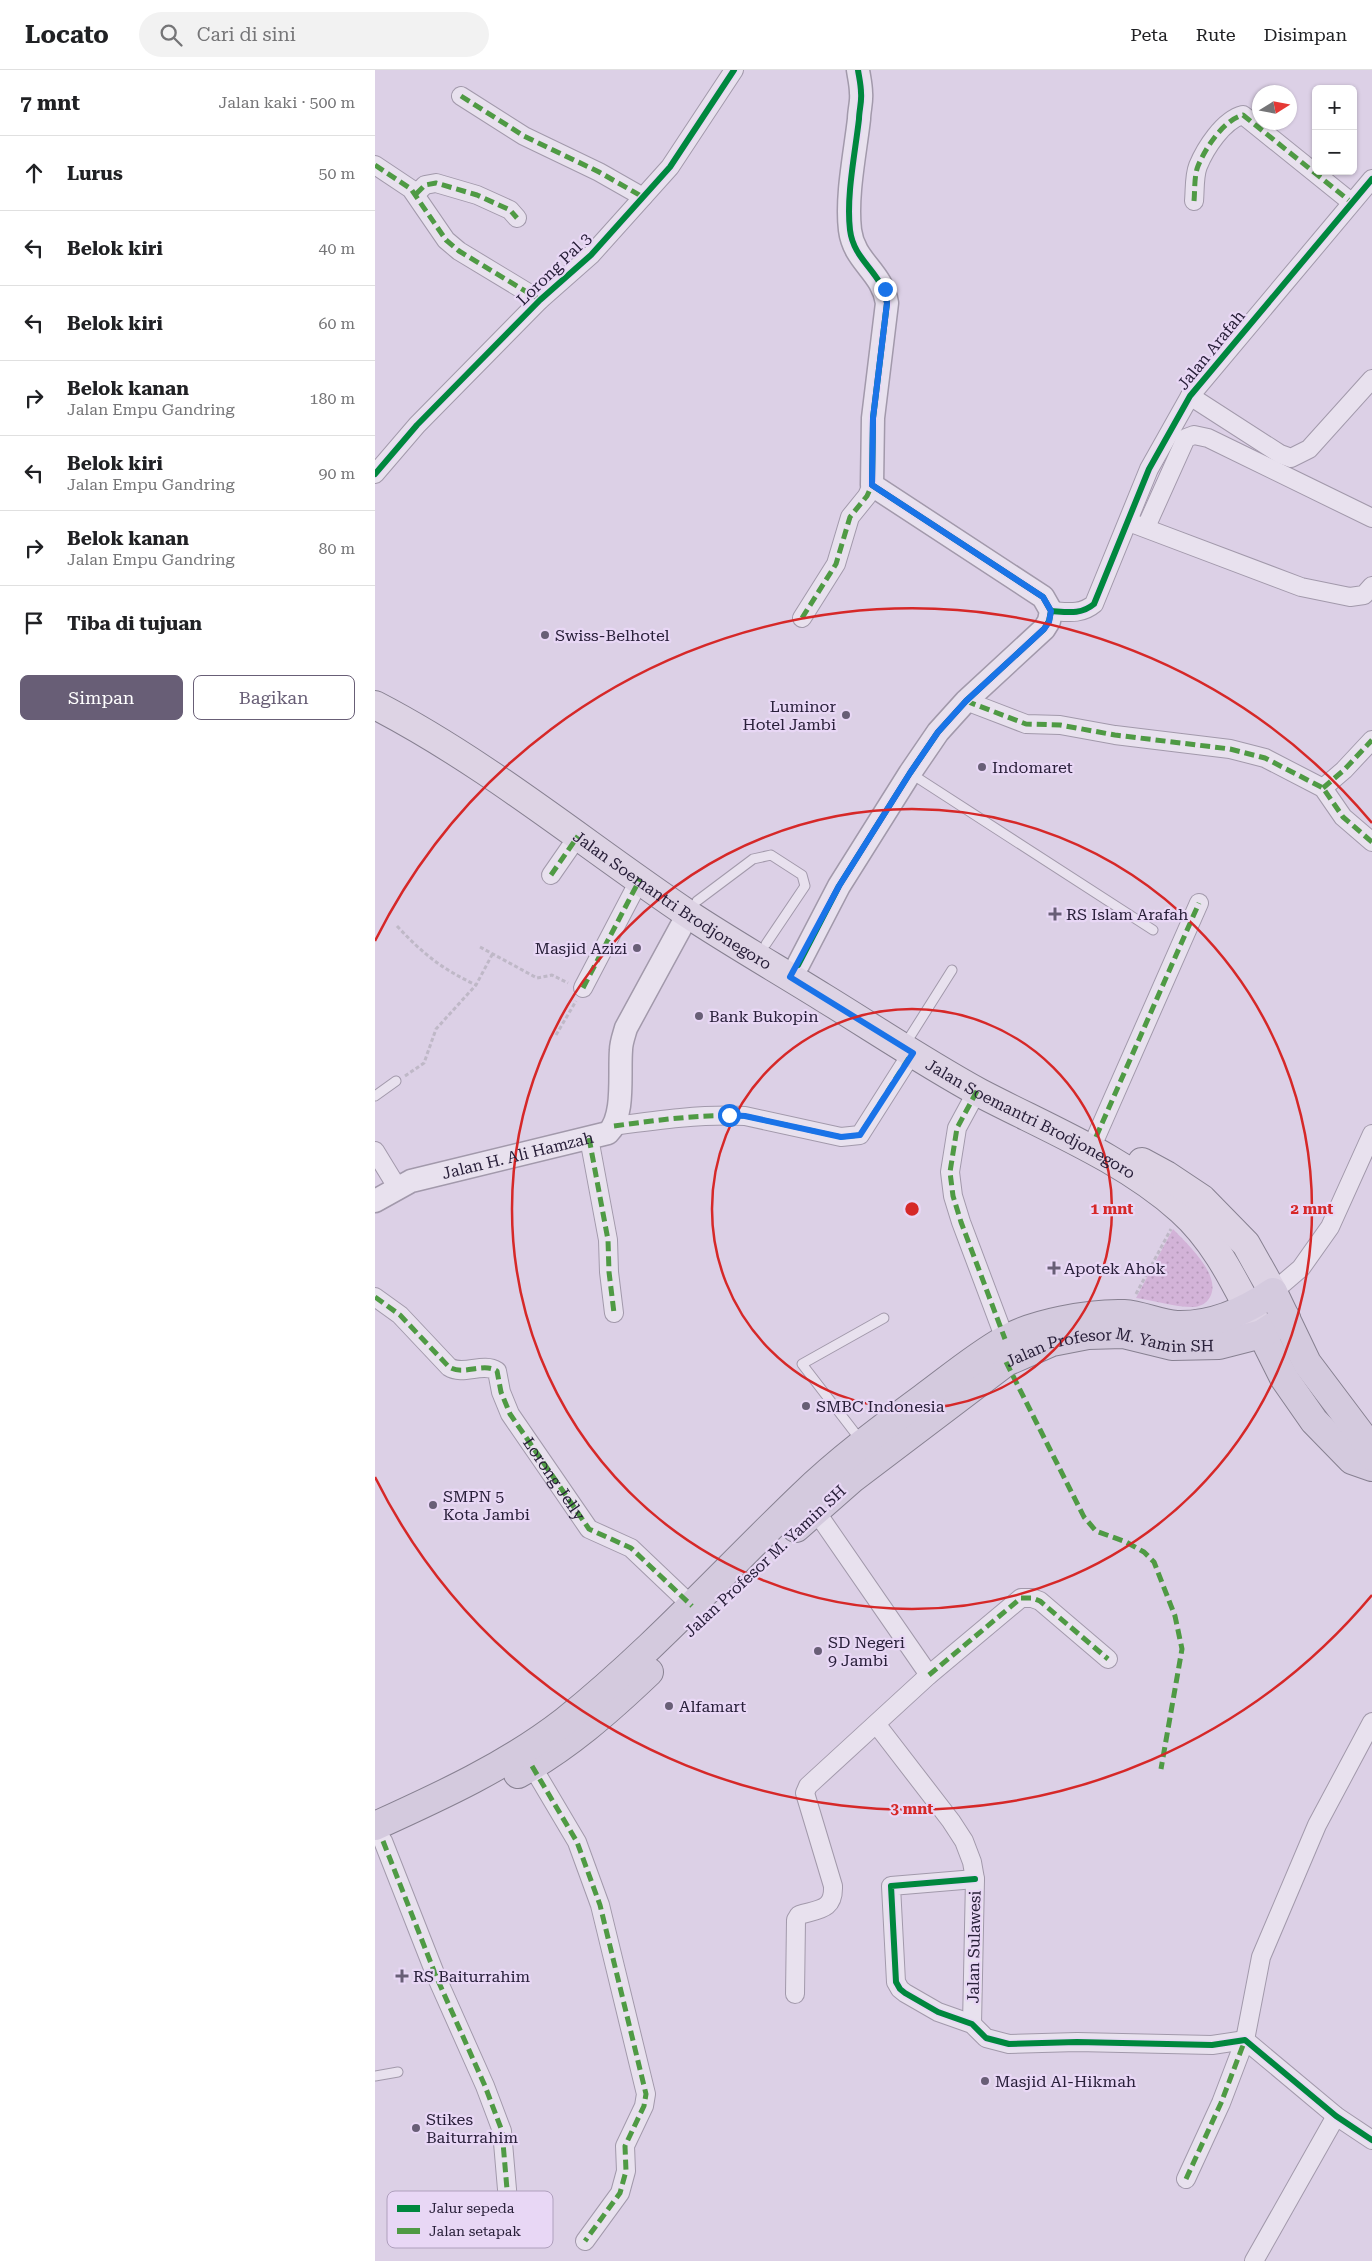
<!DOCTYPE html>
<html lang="id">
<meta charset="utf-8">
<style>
:root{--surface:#fff;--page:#f2f2f2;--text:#202124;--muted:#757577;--line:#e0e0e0;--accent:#685e76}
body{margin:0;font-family:"Roboto Serif",serif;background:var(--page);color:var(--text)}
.controls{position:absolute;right:15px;top:15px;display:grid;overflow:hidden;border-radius:8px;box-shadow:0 1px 4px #0004}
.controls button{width:45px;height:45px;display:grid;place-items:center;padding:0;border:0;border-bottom:1px solid var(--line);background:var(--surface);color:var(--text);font:25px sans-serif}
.compass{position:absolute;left:877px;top:15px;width:45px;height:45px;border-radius:50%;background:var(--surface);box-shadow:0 1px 4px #0004;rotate:79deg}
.stop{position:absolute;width:15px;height:15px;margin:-11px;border:4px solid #1a73e8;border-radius:50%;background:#fff}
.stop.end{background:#1a73e8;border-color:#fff;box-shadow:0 1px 5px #0008}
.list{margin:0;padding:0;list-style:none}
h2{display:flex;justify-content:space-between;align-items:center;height:65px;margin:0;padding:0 20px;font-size:21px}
h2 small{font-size:16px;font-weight:400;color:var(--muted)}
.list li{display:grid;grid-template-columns:32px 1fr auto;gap:15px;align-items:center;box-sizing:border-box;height:75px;padding:0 20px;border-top:1px solid var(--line)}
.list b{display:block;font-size:19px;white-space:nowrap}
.list p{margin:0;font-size:16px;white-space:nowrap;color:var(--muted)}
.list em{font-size:16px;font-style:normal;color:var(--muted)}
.actions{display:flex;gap:10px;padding:15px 20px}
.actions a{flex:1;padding:11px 0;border:1px solid var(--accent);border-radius:8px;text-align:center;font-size:18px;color:var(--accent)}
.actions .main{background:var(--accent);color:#fff}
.icon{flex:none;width:28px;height:28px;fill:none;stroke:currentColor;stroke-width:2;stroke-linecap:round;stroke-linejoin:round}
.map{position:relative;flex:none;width:997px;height:2191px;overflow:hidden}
header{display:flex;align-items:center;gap:30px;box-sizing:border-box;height:70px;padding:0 25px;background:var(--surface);border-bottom:1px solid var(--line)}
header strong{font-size:24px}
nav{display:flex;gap:28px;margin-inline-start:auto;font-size:18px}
.search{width:350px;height:45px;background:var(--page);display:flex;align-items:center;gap:12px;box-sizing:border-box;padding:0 18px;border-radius:28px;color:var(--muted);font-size:19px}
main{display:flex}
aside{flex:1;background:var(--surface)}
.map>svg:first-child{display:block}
</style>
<header>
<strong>Locato</strong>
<div class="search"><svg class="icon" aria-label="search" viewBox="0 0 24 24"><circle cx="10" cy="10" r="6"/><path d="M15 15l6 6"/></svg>Cari di sini</div>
<nav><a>Peta</a><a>Rute</a><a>Disimpan</a></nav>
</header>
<main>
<aside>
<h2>7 mnt<small>Jalan kaki · 500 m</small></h2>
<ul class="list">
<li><svg class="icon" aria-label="ahead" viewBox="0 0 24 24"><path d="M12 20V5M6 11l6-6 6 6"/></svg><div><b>Lurus</b></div><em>50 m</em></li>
<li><svg class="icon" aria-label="left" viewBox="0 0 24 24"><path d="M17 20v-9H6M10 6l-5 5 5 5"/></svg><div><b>Belok kiri</b></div><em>40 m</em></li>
<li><svg class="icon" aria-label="left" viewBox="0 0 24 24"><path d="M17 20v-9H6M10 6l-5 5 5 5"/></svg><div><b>Belok kiri</b></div><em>60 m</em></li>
<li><svg class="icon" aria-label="right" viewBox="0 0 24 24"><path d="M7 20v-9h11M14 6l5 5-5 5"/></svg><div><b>Belok kanan</b><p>Jalan Empu Gandring</p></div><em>180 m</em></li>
<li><svg class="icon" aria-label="left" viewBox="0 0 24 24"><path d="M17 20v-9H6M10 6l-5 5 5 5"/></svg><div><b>Belok kiri</b><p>Jalan Empu Gandring</p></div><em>90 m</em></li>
<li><svg class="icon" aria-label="right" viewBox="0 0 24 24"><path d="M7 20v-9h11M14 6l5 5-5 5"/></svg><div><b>Belok kanan</b><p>Jalan Empu Gandring</p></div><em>80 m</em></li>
<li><svg class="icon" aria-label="arrive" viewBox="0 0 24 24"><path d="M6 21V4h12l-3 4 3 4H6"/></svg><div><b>Tiba di tujuan</b></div></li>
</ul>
<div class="actions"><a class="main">Simpan</a><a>Bagikan</a></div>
</aside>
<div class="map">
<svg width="997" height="2191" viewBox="0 0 997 2191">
<defs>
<pattern id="grass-dots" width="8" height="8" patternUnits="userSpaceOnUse" patternTransform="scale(1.25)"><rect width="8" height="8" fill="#d3b3d8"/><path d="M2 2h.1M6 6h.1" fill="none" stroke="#b59aba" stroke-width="1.8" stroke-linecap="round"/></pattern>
</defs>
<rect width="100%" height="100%" fill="#dcd0e6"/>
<path fill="url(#grass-dots)" d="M798,1159C812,1174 847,1205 835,1227C832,1233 826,1236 820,1237C803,1238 778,1230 761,1228Z"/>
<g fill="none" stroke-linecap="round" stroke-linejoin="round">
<g stroke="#a299ab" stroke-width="11">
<g id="service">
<polyline points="535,703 778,860"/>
<polyline points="322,831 378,789 396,785 427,805 430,816 391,874"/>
<polyline points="536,965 577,900"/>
<polyline points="0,1026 21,1011"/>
<polyline points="487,1372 427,1294 509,1248"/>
<polyline points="0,2006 23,2002"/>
</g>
</g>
<g stroke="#a299ab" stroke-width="20">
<g id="minor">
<polyline points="86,26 149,66 224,102 268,127"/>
<polyline points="0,95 36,119 71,170 84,181 165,230"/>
<polyline points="41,124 50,115 61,113 102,125 135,140 142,148"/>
<path d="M819,131C820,121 819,106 823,96C830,79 848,50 868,45L976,132"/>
<polyline points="815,326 905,384 916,388 934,379 997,309"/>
<polyline points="0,404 42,355 165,230 216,185 295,97 359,0"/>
<polyline points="759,454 926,517 975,527 989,525 997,516"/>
<polyline points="771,457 811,368 819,365 833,368 997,448"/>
<path d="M676,541C692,542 706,545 719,534L774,399L815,326L997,109"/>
<polyline points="427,548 461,494 475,447 492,426 497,415"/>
<polyline points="591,631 651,654 685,655 740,665 855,679 890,688 948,718 968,747 997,772"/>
<polyline points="948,718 969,700 997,670"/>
<polyline points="176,805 203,766"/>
<polyline points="208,918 265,809"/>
<polyline points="602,1021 582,1058 575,1102 578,1126 586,1152 630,1269"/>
<path d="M239,1056C283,1050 326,1044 370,1046L466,1067L485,1065L537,983"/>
<polyline points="721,1067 824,833"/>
<polyline points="214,1068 233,1170 234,1202 239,1243"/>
<polyline points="0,1081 22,1117"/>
<polyline points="898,1222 926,1198 955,1157 997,1064"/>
<path id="s1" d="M0,1227L25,1245L74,1297C88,1306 108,1292 122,1301L126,1322L135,1344L214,1459L256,1478L317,1536"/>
<polyline points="440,1440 554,1605"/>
<polyline points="502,1655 576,1751 589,1771 597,1792 600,1809 597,1954"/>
<polyline points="157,1696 202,1772 225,1835 271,2024 269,2036 250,2076 251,2101 245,2123 210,2171"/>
<polyline points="8,1771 61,1906 110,2016 127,2061 136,2166"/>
<polyline points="600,1809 516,1816 521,1912 525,1919 530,1923 563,1942 597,1954 611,1968 634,1974 702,1972 837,1975 870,1970 961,2046 997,2070"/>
<path d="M420,1924L421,1850L424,1845C443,1839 459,1841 458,1816L430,1723L433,1716L554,1605L646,1528H657L665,1531L733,1589"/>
<polyline points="811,2109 846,2033 870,1970 886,1887 942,1755 997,1652"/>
<polyline points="879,2191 961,2046"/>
</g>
</g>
<g stroke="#a299ab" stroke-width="25">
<g id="tertiary">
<path d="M423,895L464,816L535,703L563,662L591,631L669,559L674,551L676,541L668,527L497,415L498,348L512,233C507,201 479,192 475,160C471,126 480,84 484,49C484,41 487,31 486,23C486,15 484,7 483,0"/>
<path id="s2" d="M0,1131L36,1111L233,1063C250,1046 244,1004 246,980C246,973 249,965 251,958L313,844"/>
</g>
</g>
<g stroke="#878091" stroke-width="30">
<g id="primary">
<path id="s3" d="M0,635C112,693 209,774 313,844C357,873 404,900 449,928C501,960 552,994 605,1023C672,1058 749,1089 806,1140C844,1174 863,1220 887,1264"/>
<polyline points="767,1092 791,1105 827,1129 871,1174 898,1222"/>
</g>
</g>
<g stroke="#878091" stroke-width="30">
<g id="trunk">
<polyline points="887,1264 909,1308 939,1351 977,1390 997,1397"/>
<path id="s4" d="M421,1458L478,1408L631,1292L677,1272L713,1265L748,1264L797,1276L844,1275L887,1264L911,1248"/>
<path d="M143,1704C192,1677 233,1641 274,1602"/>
<path d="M0,1756C66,1726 132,1696 190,1651C275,1583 348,1502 426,1427C464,1390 506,1359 548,1328C574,1309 600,1287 628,1271C657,1253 715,1243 749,1244C767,1245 784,1254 802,1255C838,1256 869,1242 898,1222L932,1293L993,1374L997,1386"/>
</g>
</g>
<g stroke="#bfb8c7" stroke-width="3" stroke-dasharray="4 2.5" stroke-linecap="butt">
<path d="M22,856C48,884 67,899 101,915"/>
<polyline points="105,877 162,908 177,905 193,913"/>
<polyline points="181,965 201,931"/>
<polyline points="30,1006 49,993 61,959 101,915 118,883"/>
<polyline points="761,1224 796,1159"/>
</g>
<use href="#service" stroke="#e8e1ee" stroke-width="9"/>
<use href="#minor" stroke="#e8e1ee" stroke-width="18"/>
<use href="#tertiary" stroke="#e8e1ee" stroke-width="22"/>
<use href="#primary" stroke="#ddd3e4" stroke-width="28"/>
<use href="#trunk" stroke="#d4cade" stroke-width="28"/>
<g stroke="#4f9a44" stroke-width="5" stroke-dasharray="10 5" stroke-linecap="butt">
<polyline points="86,26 149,66 224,102 268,127"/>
<polyline points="0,95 36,119 71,170 84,181 165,230 168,228"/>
<polyline points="41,124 50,115 61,113 102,125 135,140 142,148"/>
<path d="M819,131C820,121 819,106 823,96C830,79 848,50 868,45L976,132"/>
<polyline points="427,548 461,494 475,447 492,426 497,415"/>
<polyline points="591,631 651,654 685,655 740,665 855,679 890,688 948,718 968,747 997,772"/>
<polyline points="948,718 969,700 997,670"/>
<polyline points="176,805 203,766"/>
<polyline points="208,918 265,809"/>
<polyline points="602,1021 582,1058 575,1102 578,1126 586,1152 630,1269"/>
<path d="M239,1056C283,1050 326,1044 370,1046L466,1067L485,1065L537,983"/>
<polyline points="721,1067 824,833"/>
<polyline points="214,1068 233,1170 234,1202 239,1243"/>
<path d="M0,1227L25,1245L74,1297C88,1306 108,1292 122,1301L126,1322L135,1344L214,1459L256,1478L317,1536"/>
<polyline points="631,1292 709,1447 721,1461 751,1472 769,1482 779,1492 800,1546 807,1579 786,1699"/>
<polyline points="554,1605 646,1528 657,1528 665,1531 733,1589"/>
<polyline points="157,1696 202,1772 225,1835 271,2024 269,2036 250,2076 251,2101 245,2123 210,2171"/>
<polyline points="8,1771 61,1906 110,2016 127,2061 136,2166"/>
<polyline points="811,2109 846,2033 870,1970"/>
</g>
<g stroke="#e8d7f5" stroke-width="9">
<g id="cycleway">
<polyline points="0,404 42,355 165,230 216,185 295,97 359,0"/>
<path d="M676,541C692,542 706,545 719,534L774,399L815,326L997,109"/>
<path d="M423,895L464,816L535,703L563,662L591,631L669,559L674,551L676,541L668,527L497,415L498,348L512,233C507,201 479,192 475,160C471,126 480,84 484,49C484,41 487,31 486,23C486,15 484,7 483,0"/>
<polyline points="600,1809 516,1816 521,1912 525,1919 530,1923 563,1942 597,1954 611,1968 634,1974 702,1972 837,1975 870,1970 961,2046 997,2070"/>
</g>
</g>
<use href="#cycleway" stroke="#00873e" stroke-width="6"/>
</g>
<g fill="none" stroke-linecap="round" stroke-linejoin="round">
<polyline stroke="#1a73e8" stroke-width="6" points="354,1045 370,1046 466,1067 485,1065 538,983 415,907 464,816 535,703 563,662 591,631 669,559 674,552 676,541 668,527 497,415 498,348 512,233 510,219"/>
</g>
<g fill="none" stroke="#d62828" stroke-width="2.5">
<circle cx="537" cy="1139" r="200"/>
<circle cx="537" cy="1139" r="400"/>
<path d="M997 1525A600 600 0 0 1 0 1407M0 871A600 600 0 0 1 997 753"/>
</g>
<g fill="#685e76" stroke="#e8d7f5" stroke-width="2">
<circle cx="170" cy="565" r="5"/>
<circle cx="471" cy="645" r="5"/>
<circle cx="607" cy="697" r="5"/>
<path d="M677.5 836.5h5v5h5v5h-5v5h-5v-5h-5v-5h5z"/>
<circle cx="262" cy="878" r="5"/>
<circle cx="324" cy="946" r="5"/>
<path d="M676.5 1190.5h5v5h5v5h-5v5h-5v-5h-5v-5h5z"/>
<circle cx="431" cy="1336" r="5"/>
<circle cx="58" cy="1435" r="5"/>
<circle cx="443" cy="1581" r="5"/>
<circle cx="294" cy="1636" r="5"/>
<path d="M24.5 1898.5h5v5h5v5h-5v5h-5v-5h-5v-5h5z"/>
<circle cx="610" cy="2011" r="5"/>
<circle cx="41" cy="2058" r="5"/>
</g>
<g text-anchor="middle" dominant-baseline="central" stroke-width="4.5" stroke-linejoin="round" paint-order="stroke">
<g font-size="16" fill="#29203a" stroke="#e8d7f5">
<text transform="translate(179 199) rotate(-44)">Lorong Pal 3</text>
<text transform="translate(836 280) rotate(-51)">Jalan Arafah</text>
<text stroke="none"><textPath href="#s3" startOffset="356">Jalan Soemantri Brodjonegoro</textPath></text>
<text stroke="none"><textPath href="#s3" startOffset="776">Jalan Soemantri Brodjonegoro</textPath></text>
<text stroke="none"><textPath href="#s2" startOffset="151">Jalan H. Ali Hamzah</textPath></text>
<text stroke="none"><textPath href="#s4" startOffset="375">Jalan Profesor M. Yamin SH</textPath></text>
<text stroke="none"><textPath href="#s1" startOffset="275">Lorong Jelly</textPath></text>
<text transform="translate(390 1491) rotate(-43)">Jalan Profesor M. Yamin SH</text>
<text transform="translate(599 1877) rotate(-89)">Jalan Sulawesi</text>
</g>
<g font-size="16" fill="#29203a" stroke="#e8d7f5" text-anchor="start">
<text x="180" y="565">Swiss-Belhotel</text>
<text x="461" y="636" text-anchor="end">Luminor<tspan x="461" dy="18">Hotel Jambi</tspan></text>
<text x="617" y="697">Indomaret</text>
<text x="691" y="844">RS Islam Arafah</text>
<text x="252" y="878" text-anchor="end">Masjid Azizi</text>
<text x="334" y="946">Bank Bukopin</text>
<text x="689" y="1198">Apotek Ahok</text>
<text x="441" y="1336">SMBC Indonesia</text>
<text x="68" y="1426">SMPN 5<tspan x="68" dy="18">Kota Jambi</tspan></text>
<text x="453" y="1572">SD Negeri<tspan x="453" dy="18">9 Jambi</tspan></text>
<text x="304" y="1636">Alfamart</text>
<text x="38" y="1906">RS Baiturrahim</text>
<text x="620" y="2011">Masjid Al-Hikmah</text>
<text x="51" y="2049">Stikes<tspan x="51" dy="18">Baiturrahim</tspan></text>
</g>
</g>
<rect x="12" y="2121" width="166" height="57" rx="8" fill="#e8d7f5" stroke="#afa0bd" stroke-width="1"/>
<rect x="22" y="2135" width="23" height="7" fill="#00873e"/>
<rect x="22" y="2158" width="23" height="6" fill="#4f9a44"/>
<g font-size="14" fill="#29203a">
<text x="54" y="2143">Jalur sepeda</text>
<text x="54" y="2166">Jalan setapak</text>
</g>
<circle cx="537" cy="1139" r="8" fill="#d62828" stroke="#e8d7f5" stroke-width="2.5"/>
<g font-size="15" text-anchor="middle" font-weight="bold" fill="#d62828" stroke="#e8d7f5" stroke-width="4.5" stroke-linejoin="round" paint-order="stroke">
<text x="737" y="1144">1 mnt</text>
<text x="937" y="1144">2 mnt</text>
<text x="537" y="1744">3 mnt</text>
</g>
</svg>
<div class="controls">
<button>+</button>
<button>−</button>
</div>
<svg class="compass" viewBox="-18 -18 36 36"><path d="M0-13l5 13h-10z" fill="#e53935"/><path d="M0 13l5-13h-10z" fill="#757577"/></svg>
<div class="stop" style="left:354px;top:1045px"></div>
<div class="stop end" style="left:510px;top:219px"></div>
</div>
</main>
